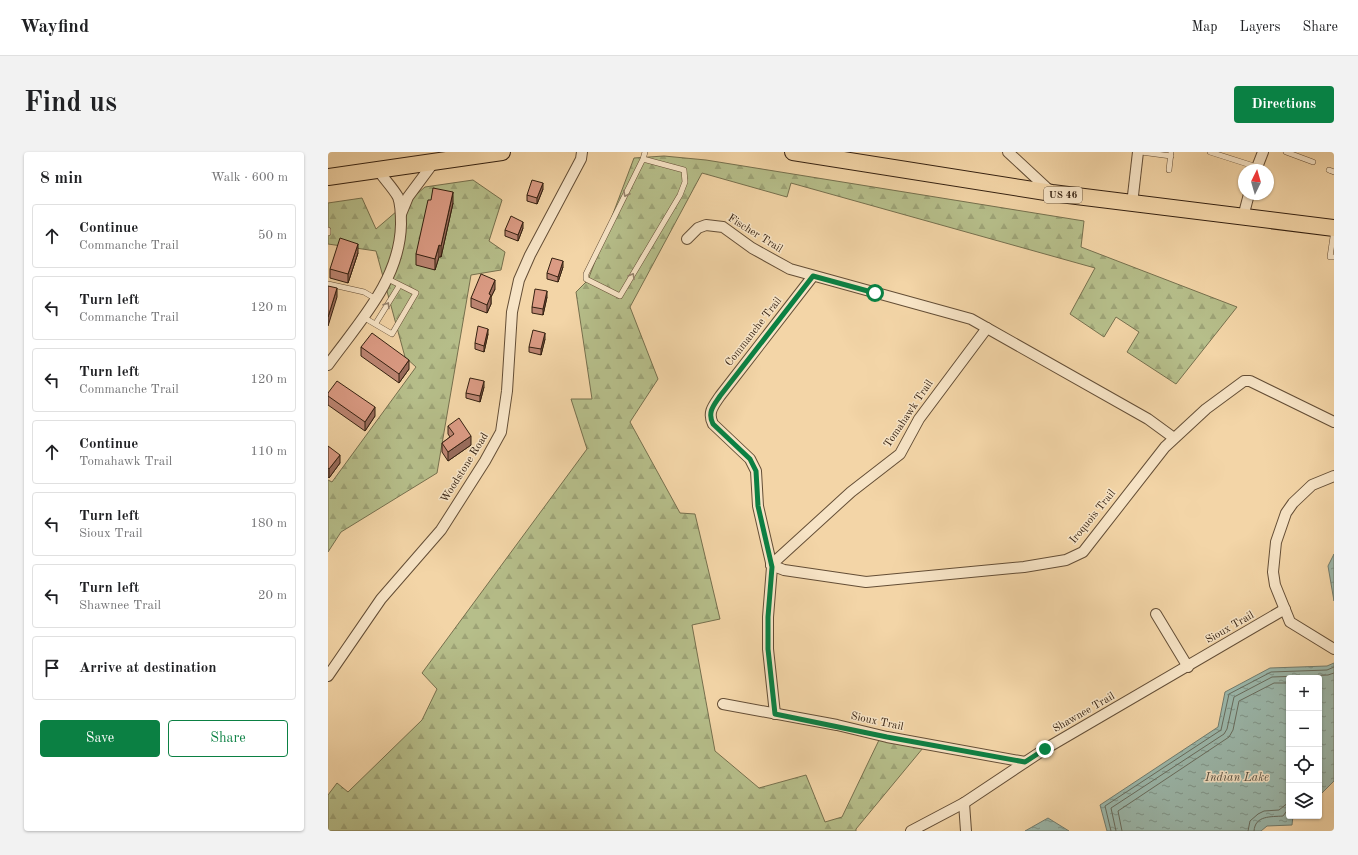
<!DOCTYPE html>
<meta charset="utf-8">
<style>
:root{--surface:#fff;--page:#f2f2f2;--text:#202124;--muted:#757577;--line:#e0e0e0;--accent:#0b8043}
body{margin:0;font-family:"Old Standard TT",serif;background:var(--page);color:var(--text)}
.controls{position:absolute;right:12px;bottom:12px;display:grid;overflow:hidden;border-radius:4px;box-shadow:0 1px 3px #0004}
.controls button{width:36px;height:36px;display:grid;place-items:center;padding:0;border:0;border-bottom:1px solid var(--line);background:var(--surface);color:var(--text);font:20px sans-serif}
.compass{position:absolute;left:910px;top:12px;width:36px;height:36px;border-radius:50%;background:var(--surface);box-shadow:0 1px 3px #0004;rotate:5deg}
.stop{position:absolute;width:12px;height:12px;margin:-9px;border:3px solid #0b8043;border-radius:50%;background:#fff}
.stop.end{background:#0b8043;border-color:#fff;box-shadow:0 1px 4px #0008}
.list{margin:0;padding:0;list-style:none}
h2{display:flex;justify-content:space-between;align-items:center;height:52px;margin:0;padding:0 16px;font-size:17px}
h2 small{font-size:13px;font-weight:400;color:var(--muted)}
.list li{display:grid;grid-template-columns:26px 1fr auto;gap:12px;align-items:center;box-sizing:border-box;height:64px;margin:0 8px 8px;padding:0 8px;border:1px solid var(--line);border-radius:4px}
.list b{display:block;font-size:15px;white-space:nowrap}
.list p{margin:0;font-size:13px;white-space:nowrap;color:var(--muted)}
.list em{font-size:13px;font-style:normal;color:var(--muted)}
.actions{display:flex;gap:8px;padding:12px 16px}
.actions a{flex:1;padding:9px 0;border:1px solid var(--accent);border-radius:4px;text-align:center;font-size:14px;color:var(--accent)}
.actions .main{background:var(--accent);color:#fff}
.icon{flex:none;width:22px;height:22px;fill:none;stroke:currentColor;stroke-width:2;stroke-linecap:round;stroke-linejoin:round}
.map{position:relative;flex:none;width:1006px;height:679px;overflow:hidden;border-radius:4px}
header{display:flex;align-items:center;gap:24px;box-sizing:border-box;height:56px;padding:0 20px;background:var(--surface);border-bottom:1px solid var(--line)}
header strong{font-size:19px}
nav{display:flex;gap:22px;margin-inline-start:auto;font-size:14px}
.intro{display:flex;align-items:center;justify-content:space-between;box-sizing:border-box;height:96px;padding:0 24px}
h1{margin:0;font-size:28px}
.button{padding:10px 18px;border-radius:4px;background:var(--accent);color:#fff;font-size:14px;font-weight:700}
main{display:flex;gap:24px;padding:0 24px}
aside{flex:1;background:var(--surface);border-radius:4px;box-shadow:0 1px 3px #0004}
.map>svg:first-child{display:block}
</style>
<header>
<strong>Wayfind</strong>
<nav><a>Map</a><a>Layers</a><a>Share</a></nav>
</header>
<div class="intro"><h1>Find us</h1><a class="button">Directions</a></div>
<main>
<aside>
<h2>8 min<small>Walk · 600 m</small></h2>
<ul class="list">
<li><svg class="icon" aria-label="ahead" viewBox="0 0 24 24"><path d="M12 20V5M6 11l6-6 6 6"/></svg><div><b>Continue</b><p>Commanche Trail</p></div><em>50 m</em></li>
<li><svg class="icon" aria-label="left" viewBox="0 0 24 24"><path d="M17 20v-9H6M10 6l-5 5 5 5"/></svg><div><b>Turn left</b><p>Commanche Trail</p></div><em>120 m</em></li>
<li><svg class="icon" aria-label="left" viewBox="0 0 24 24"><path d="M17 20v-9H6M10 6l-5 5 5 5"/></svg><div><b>Turn left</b><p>Commanche Trail</p></div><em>120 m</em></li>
<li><svg class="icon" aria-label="ahead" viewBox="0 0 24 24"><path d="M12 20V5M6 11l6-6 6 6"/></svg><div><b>Continue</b><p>Tomahawk Trail</p></div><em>110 m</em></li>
<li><svg class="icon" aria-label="left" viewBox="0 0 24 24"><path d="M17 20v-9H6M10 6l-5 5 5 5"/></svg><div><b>Turn left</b><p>Sioux Trail</p></div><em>180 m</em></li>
<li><svg class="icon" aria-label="left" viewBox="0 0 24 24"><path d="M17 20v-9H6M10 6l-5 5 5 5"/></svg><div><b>Turn left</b><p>Shawnee Trail</p></div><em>20 m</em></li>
<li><svg class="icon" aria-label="arrive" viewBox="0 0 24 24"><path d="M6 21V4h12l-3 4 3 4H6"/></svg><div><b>Arrive at destination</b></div></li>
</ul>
<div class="actions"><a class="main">Save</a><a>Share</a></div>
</aside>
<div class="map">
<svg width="1006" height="679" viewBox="0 0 1006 679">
<defs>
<pattern id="forest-firs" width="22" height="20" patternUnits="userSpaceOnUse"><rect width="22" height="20" fill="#b6be8a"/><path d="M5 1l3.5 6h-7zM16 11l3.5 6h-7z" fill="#9da376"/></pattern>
<pattern id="water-ripples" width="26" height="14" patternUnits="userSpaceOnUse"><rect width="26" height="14" fill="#9bb8ac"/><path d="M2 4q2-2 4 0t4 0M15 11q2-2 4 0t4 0" fill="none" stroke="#7f958b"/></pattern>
</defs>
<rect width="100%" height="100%" fill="#f3d5a7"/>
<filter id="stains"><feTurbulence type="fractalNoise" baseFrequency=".005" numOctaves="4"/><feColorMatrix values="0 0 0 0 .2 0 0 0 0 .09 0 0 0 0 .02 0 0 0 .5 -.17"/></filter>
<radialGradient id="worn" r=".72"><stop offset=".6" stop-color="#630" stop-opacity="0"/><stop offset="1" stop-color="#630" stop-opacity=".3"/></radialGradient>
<g fill="url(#forest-firs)" stroke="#76704e">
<polygon points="336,4 378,8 756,69 753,95 909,155 848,232 799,200 811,180 788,165 776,185 742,162 767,116 463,31 459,45 374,21 302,155 330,227 302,270 352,361 367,362 392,467 364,473 387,599 431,636 478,623 497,670 514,665 551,588 595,596 528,677 528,679 0,679 0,643 9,631 20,640 94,568 109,537 94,521 259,297 243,247 264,247 248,140 260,128 306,6"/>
<polygon points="145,28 174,48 161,89 177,100 173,118 143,123 109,321 13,380 0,400 0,328 4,330 88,215 77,205 48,99 0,92 0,51 34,46 48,77 97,35"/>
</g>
<g fill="url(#water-ripples)" stroke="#727c6e">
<polygon points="1006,402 1006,449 1000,414"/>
<polygon points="1006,511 1006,629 991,644 991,526 961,526 961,664 965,664 964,673 939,674 933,679 779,679 772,653 890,575 897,540 942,516 999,514"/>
<polygon points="720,666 741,679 697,679"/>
</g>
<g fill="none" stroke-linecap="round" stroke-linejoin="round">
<g stroke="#686c5e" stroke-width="1">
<polyline points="783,679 777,654 893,578 901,542 943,520 999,518 1006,515"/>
<polyline points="788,679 783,656 896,582 899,577 906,545 944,525 1000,523 1006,521"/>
<polyline points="794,679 790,659 901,585 905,578 911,549 946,531 961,531"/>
<polyline points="920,679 922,669 930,662 936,659 951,658 961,650"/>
<path d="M926,679C927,663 943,665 955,664L961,656"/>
</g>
<g stroke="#644e36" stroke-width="6">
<g id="service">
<polyline points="813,0 843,4"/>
<polyline points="882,0 929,15"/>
<polyline points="958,0 985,10"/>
<polyline points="315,7 356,18 357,30 352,43 292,144 258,127 258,122 315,7 317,0"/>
<polyline points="841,18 843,0"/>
<polyline points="1001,18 1006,20"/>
<polyline points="0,78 0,81"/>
<polyline points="1006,78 1002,105 1006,105"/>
<polyline points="0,132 36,140 48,147"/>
<polyline points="35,165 64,182 88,141 60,127"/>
<polyline points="48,171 71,134"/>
</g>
</g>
<g stroke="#644e36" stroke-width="12">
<g id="minor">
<polyline points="680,0 723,40"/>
<polyline points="928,18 935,0"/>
<polyline points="804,52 810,0"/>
<polyline points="73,62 80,45 106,10"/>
<polyline points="915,65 921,42"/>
<polyline points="359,87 370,76 378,73 395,75 424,96 462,117 643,167 820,267 846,286"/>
<path d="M0,213C31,170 72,128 73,72C73,64 73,53 70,45C65,36 56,27 50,18"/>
<polyline points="1006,324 984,333 965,351 958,361 948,390 945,420 947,433 962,470 1006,497"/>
<polyline points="443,413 456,418 538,430 696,415 738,408 755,400 837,295 878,257 916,229 922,229 1006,270"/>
<polyline points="443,413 523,340 572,302 591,267 659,176"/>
<polyline points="828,462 860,515"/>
<polyline points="0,524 53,447 113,378 157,309 173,280 179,239 184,160 191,128 202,103 253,7 254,0"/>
<polyline points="395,552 509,573 559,585 697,610"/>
<path d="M447,562L440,497V465L444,415L430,354L428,319L422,307L385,272C379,260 386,253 392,244L485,124"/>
<polyline points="636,651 638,679"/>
<polyline points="583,679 636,651 717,597 957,457"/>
</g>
</g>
<g stroke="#352111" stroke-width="18">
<g id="primary">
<polyline points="465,0 724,41 1006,76"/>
<polyline points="0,25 174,0"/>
</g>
</g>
<use href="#service" stroke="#f7e4c6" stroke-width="5"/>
<use href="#minor" stroke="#f7e4c6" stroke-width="10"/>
<use href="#primary" stroke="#f3d5a7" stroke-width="16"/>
</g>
<g fill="#bc8572" stroke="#352111">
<polygon points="215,37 209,52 199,49 199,43"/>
<polygon points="125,51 113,105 111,105 107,118 88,113 88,102"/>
<polygon points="195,76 190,89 177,84 177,78"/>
<polygon points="30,101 20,131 2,126 2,117"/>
<polygon points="235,115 230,130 219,127 219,121"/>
<polygon points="167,137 163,145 163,152 159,161 143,155 143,146"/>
<polygon points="219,145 215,163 204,161 204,155"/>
<polygon points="160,182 156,200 147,197 147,191"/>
<polygon points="217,187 213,203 201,200 201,195"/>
<polygon points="33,195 81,217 71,231 33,204"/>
<polygon points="156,235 152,250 138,246 138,241"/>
<polygon points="0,241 47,264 37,279 0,253"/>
<polygon points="120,274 143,293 120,309 114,300 114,291 122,285 120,282"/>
<polygon points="0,294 12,311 1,326 0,325"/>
</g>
<g fill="#996c5c" stroke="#352111">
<polygon points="215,31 215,37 209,52 209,46"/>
<polygon points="125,40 125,51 113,105 113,94"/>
<polygon points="195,70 195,76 190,89 190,83"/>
<polygon points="30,92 30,101 20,131 20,122"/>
<polygon points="111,93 111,105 107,118 107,107"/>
<polygon points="235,109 235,115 230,130 230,125"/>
<polygon points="167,128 167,137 163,145 163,152 159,161 159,153 161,142"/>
<polygon points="9,136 9,145 0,174 0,165"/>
<polygon points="219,139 219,145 215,163 215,157"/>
<polygon points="160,177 160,182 156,200 156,194"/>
<polygon points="217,181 217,187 213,203 213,197"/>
<polygon points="81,208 81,217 71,231 71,222"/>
<polygon points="156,229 156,235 152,250 152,244"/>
<polygon points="47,255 47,264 37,279 37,270"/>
<polygon points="143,284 143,293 120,309 120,300"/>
<polygon points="12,303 12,311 1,326 1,317"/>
</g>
<g fill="#db9b84" stroke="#352111">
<polygon points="204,28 215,31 209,46 199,43"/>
<polygon points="105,36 125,40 113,94 111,93 107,107 88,102 100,48 103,48"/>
<polygon points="183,64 195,70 190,83 177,78"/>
<polygon points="12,86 30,92 20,122 2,117"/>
<polygon points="224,106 235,109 230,125 219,121"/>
<polygon points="153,122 167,128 161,142 163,143 159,153 143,146"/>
<polygon points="0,134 9,136 0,165"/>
<polygon points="207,137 219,139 215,157 204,155"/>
<polygon points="150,174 160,177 156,194 147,191"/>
<polygon points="205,178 217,181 213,197 201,195"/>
<polygon points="44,181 81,208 71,222 33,195"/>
<polygon points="142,226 156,229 152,244 138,241"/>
<polygon points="9,229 47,255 37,270 0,244 0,241"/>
<polygon points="131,266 143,284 120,300 114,291 126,282 120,274"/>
<polygon points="0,294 12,303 1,317 0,316"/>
</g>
<defs><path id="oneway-chevron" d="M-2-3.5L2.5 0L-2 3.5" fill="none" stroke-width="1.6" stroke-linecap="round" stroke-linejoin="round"/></defs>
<g stroke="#96826c">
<use href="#oneway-chevron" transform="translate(298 42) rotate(117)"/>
<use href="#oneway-chevron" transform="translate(304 124) rotate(-60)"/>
<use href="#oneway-chevron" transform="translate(59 153) rotate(-58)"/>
</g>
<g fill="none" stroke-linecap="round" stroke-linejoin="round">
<path stroke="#0b8043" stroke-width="5" d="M547,141L485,124L392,244C386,253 379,260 385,272L422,307L428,319L430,354L444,415L440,465V497L447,562L559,585L697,610L717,597"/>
</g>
<g text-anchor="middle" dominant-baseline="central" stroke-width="3" stroke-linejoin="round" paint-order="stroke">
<rect fill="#f7e4c6" stroke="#6f5c47" stroke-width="1" x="716" y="35" width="38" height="16" rx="3"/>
<g font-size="10" font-weight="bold" fill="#352111">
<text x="735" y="43">US 46</text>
</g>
<g font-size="11" fill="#352111" stroke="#f7e4c6">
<text transform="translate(427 82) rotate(32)">Fischer Trail</text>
<text transform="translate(426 180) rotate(-52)">Commanche Trail</text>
<text transform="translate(581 262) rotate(-56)">Tomahawk Trail</text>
<text transform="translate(137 316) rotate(-58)">Woodstone Road</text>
<text transform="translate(765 365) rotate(-51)">Iroquois Trail</text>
<text transform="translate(902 476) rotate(-30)">Sioux Trail</text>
<text transform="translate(756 561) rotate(-30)">Shawnee Trail</text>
<text transform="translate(549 570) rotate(12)">Sioux Trail</text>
</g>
<g font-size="12" font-style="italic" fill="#544e40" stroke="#f7e4c6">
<text x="909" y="626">Indian Lake</text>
</g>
</g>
<rect width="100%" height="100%" filter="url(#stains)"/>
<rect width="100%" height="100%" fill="url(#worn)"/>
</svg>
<div class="controls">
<button>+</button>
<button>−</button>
<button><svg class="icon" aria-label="locate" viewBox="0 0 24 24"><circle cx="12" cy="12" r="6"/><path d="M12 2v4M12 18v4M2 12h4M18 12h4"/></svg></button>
<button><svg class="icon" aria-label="layers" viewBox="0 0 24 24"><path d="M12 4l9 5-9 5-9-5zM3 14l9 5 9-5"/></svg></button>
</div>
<svg class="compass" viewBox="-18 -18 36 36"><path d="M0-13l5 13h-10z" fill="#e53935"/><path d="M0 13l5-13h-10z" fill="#757577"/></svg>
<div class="stop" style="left:547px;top:141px"></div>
<div class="stop end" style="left:717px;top:597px"></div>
</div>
</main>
